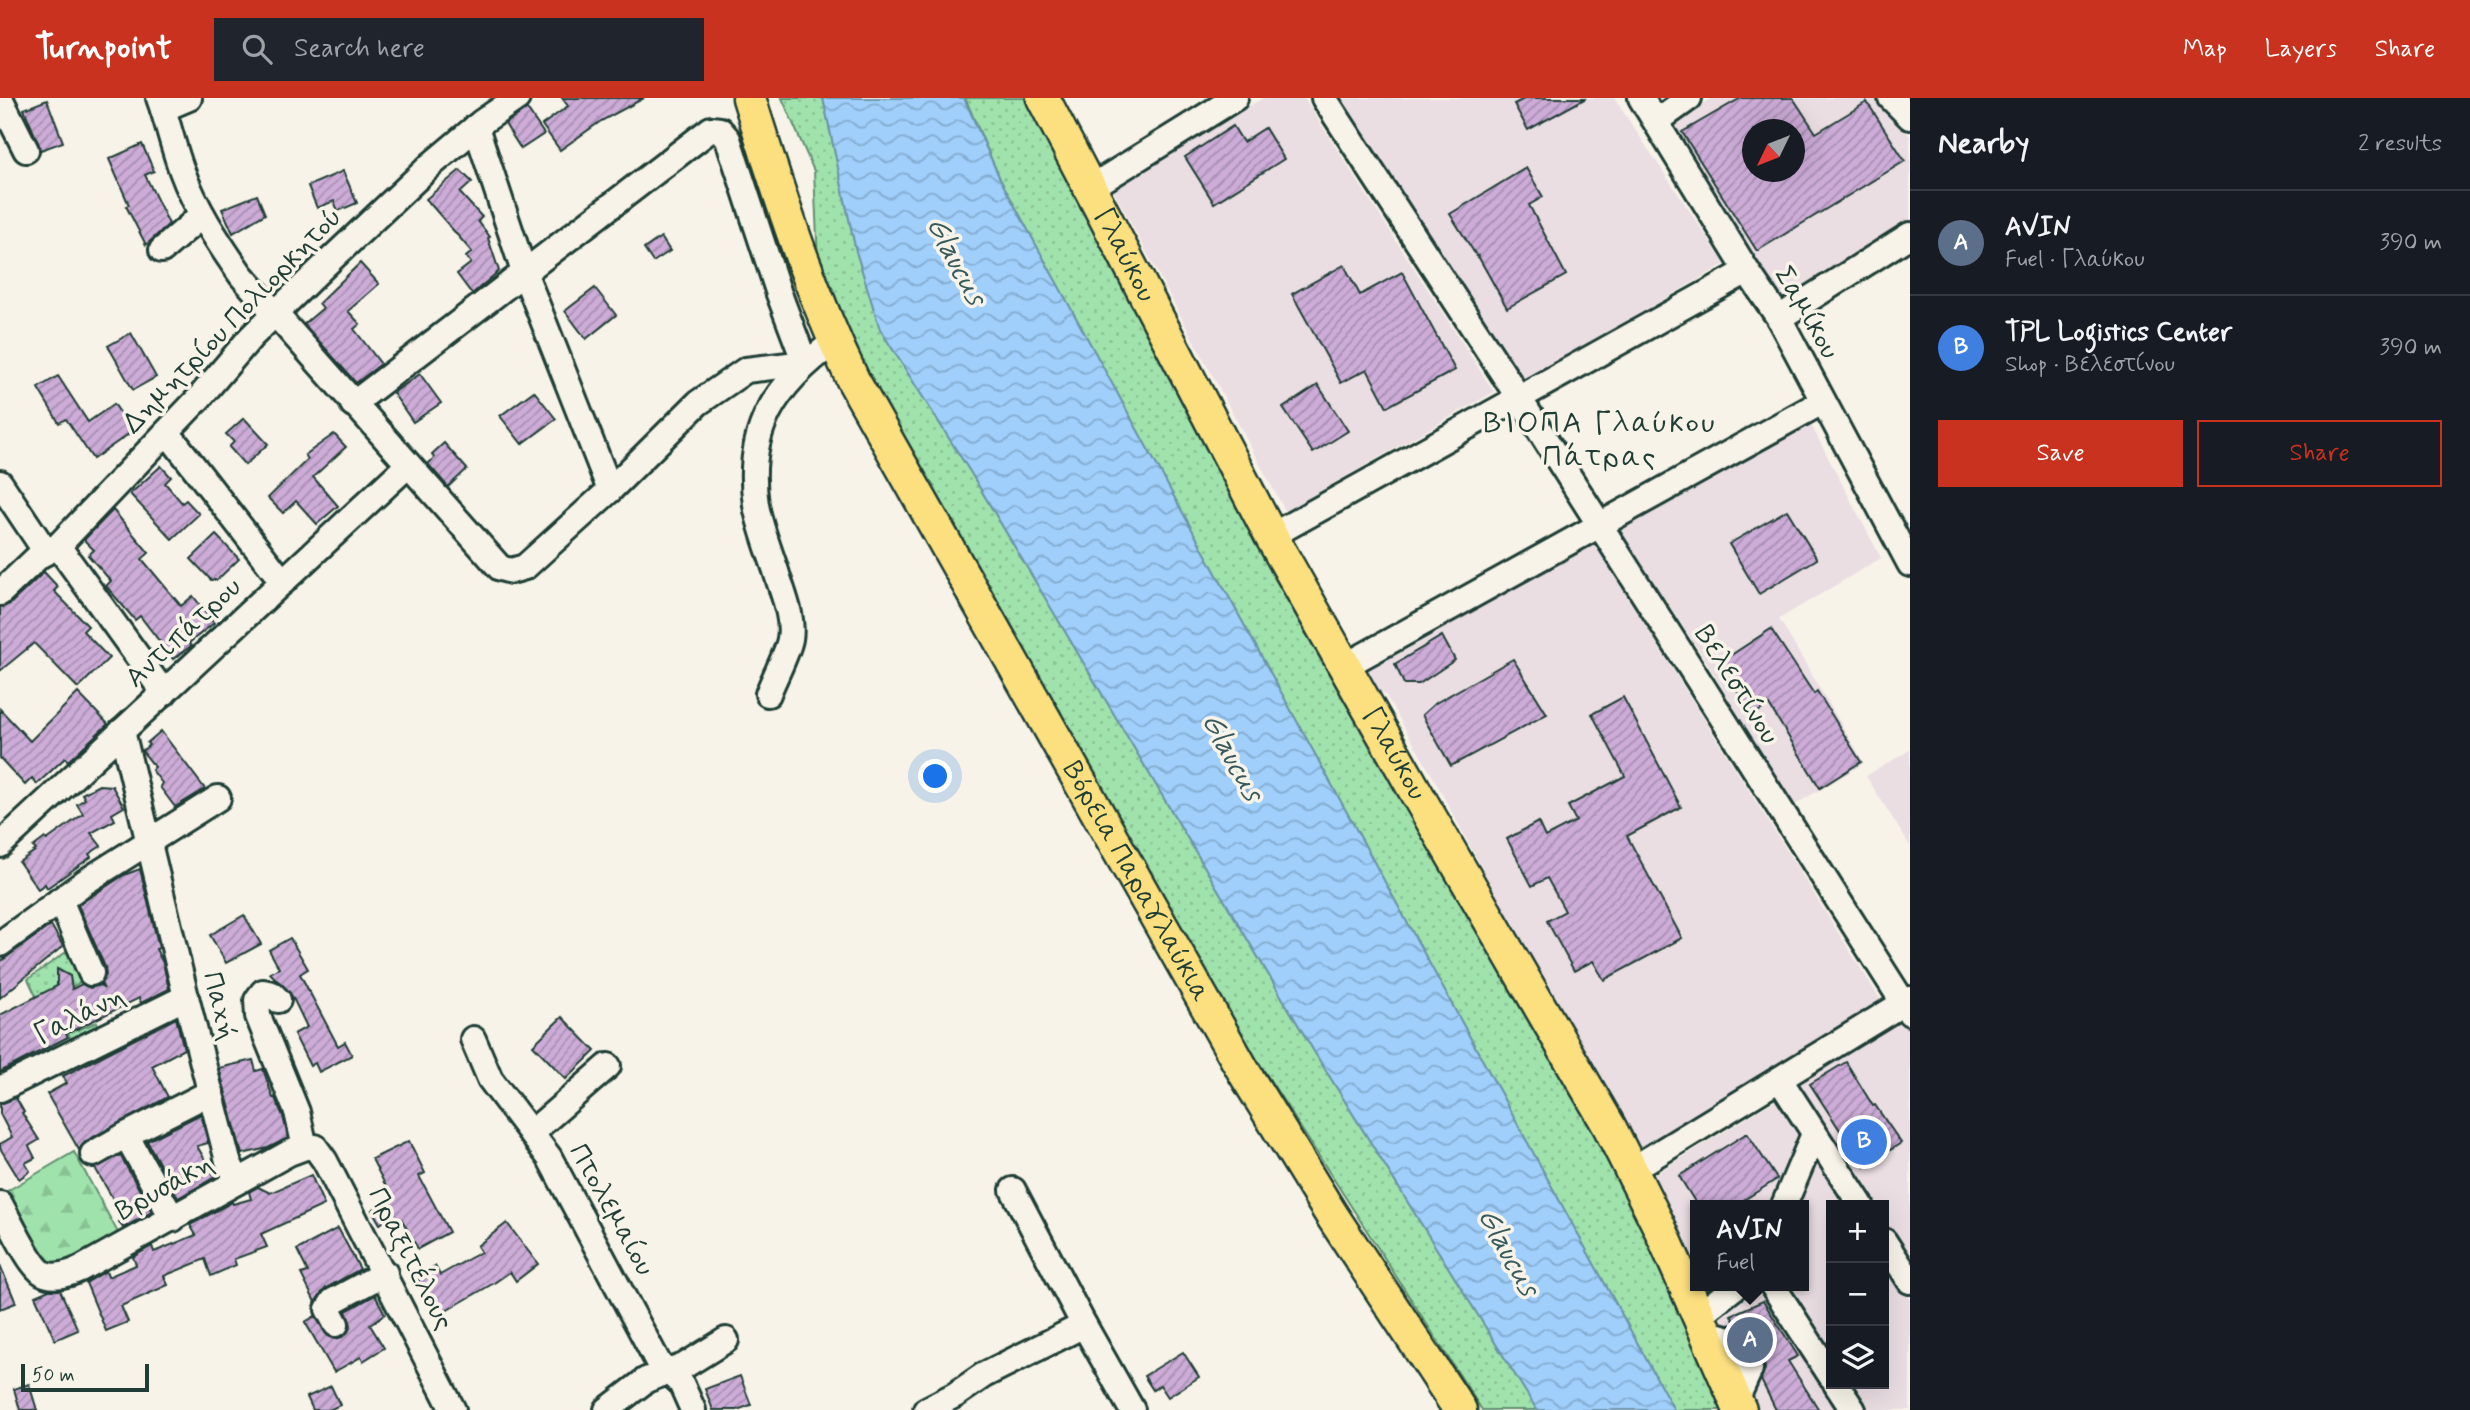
<!DOCTYPE html>
<meta charset="utf-8">
<style>
:root{--surface:#171b24;--page:#20242c;--text:#f1f3f6;--muted:#9ea1a6;--line:#363941;--accent:#c8321e}
body{margin:0;font-family:Mynerve,sans-serif;background:var(--page);color:var(--text)}
.controls{position:absolute;right:21px;bottom:21px;display:grid;overflow:hidden;border-radius:0px;box-shadow:0 7px 28px #0002}
.controls button{width:63px;height:63px;display:grid;place-items:center;padding:0;border:0;border-bottom:2px solid var(--line);background:var(--surface);color:var(--text);font:35px sans-serif}
.compass{position:absolute;left:1742px;top:21px;width:63px;height:63px;border-radius:50%;background:var(--surface);box-shadow:0 7px 28px #0002;rotate:227deg}
.scale{position:absolute;left:21px;bottom:18px;width:128px;box-sizing:border-box;padding-left:7px;border:4px solid #1f3d34;border-top:0;font-size:19px;line-height:24px;white-space:nowrap;color:#1f3d34;-webkit-text-stroke:5px #f7f3e8;paint-order:stroke}
.you{position:absolute;left:936px;top:679px;width:24px;height:24px;margin:-18px;border:5px solid #fff;border-radius:50%;background:#1a73e8;box-shadow:0 0 0 10px #1a73e833}
.badge{display:grid;place-items:center;width:46px;height:46px;border-radius:50%;background:var(--accent);color:#fff;font-size:23px;font-weight:700}
.pin{position:absolute;translate:-50% -50%;border:4px solid #fff;box-shadow:0 2px 7px #0006}
.popup{position:absolute;left:1690px;top:1102px;width:119px;height:91px;box-sizing:border-box;display:grid;place-content:center;border-radius:0px;background:var(--surface);filter:drop-shadow(0 2px 5px #0005);font-size:23px;white-space:nowrap;color:var(--muted)}
.popup b{font-size:26px;color:var(--text)}
.popup::after{content:'';position:absolute;left:50%;top:100%;margin-left:-14px;border:14px solid transparent;border-top-color:var(--surface)}
.list{margin:0;padding:0;list-style:none}
h2{display:flex;justify-content:space-between;align-items:center;height:91px;margin:0;padding:0 28px;font-size:30px}
h2 small{font-size:23px;font-weight:400;color:var(--muted)}
.list li{display:grid;grid-template-columns:46px 1fr auto;gap:21px;align-items:center;box-sizing:border-box;height:105px;padding:0 28px;border-top:2px solid var(--line)}
.list b{display:block;font-size:26px;white-space:nowrap}
.list p{margin:0;font-size:23px;white-space:nowrap;color:var(--muted)}
.list em{font-size:23px;font-style:normal;color:var(--muted)}
.actions{display:flex;gap:14px;padding:21px 28px}
.actions a{flex:1;padding:16px 0;border:2px solid var(--accent);border-radius:0px;text-align:center;font-size:24px;color:var(--accent)}
.actions .main{background:var(--accent);color:#fff}
.icon{flex:none;width:38px;height:38px;fill:none;stroke:currentColor;stroke-width:2;stroke-linecap:round;stroke-linejoin:round}
.map{position:relative;flex:none;width:1910px;height:1312px;overflow:hidden}
header{display:flex;align-items:center;gap:42px;box-sizing:border-box;height:98px;padding:0 35px;background:var(--accent);color:#fff}
header strong{font-size:33px}
nav{display:flex;gap:38px;margin-inline-start:auto;font-size:24px}
.search{width:490px;height:63px;background:var(--page);display:flex;align-items:center;gap:18px;box-sizing:border-box;padding:0 24px;border-radius:0px;color:var(--muted);font-size:26px}
main{display:flex}
aside{flex:1;background:var(--surface)}
.map>svg:first-child{display:block}
</style>
<header>
<strong>Turnpoint</strong>
<div class="search"><svg class="icon" aria-label="search" viewBox="0 0 24 24"><circle cx="10" cy="10" r="6"/><path d="M15 15l6 6"/></svg>Search here</div>
<nav><a>Map</a><a>Layers</a><a>Share</a></nav>
</header>
<main>
<div class="map">
<svg width="1910" height="1312" viewBox="0 0 1910 1312">
<defs>
<pattern id="grass-dots" width="8" height="8" patternUnits="userSpaceOnUse" patternTransform="scale(1.75)"><rect width="8" height="8" fill="#a0e2ac"/><path d="M2 2h.1M6 6h.1" fill="none" stroke="#89c395" stroke-width="1.8" stroke-linecap="round"/></pattern>
<pattern id="forest-firs" width="22" height="20" patternUnits="userSpaceOnUse" patternTransform="scale(1.75)"><rect width="22" height="20" fill="#a0e2ac"/><path d="M5 1l3.5 6h-7zM16 11l3.5 6h-7z" fill="#89c395"/></pattern>
<pattern id="water-waves" width="16" height="10" patternUnits="userSpaceOnUse" patternTransform="scale(1.75)"><rect width="16" height="10" fill="#a0cffc"/><path d="M0 5q4-4 8 0t8 0" fill="none" stroke="#82a9cd"/></pattern>
<pattern id="building-hatch" width="6" height="6" patternUnits="userSpaceOnUse" patternTransform="scale(1.75)"><rect width="6" height="6" fill="#cdacd8"/><path d="M-1 1l2-2M0 6l6-6M5 7l2-2" fill="none" stroke="#a68db0"/></pattern>
</defs>
<rect width="100%" height="100%" fill="#f7f3e8"/>
<filter id="ink" filterUnits="userSpaceOnUse"><feTurbulence type="fractalNoise" baseFrequency=".0143" numOctaves="2"/><feDisplacementMap in="SourceGraphic" scale="14" xChannelSelector="R" yChannelSelector="G"/><feConvolveMatrix kernelMatrix="1 2 1 2 8 2 1 2 1" color-interpolation-filters="sRGB"/></filter>
<g filter="url(#ink)">
<g fill="#eadee3" fill-rule="evenodd">
<polygon points="1263,0 1304,0 1494,294 1285,413 1112,90"/>
<polygon points="1341,0 1614,0 1725,166 1523,282"/>
<path d="M1711,0H1873L1910,38V129L1782,210L1668,31ZM1752,32H1794V74H1752Z"/>
<polygon points="1809,323 1881,460 1779,521 1864,665 1793,708 1707,565 1618,429"/>
<polygon points="1592,443 1882,904 1638,1051 1507,817 1433,679 1385,596 1373,593 1363,575 1367,567"/>
<polygon points="1910,652 1910,748 1866,678"/>
<polygon points="1910,915 1910,1183 1884,1142 1884,1107 1861,1107 1780,982"/>
<polygon points="1779,1000 1801,1034 1767,1107 1696,1107 1696,1171 1652,1078"/>
<polygon points="1821,1063 1849,1107 1831,1107 1831,1256 1786,1188 1804,1188 1804,1107 1791,1107 1805,1077"/>
<polygon points="1884,1161 1910,1201 1910,1312 1869,1312 1851,1286 1884,1286"/>
<polygon points="1754,1191 1767,1193 1843,1312 1749,1312 1712,1224"/>
</g>
<g fill="url(#grass-dots)" stroke="#609070" stroke-width="2">
<polygon points="782,0 823,0 856,153 880,231 971,375 1315,955 1537,1312 1482,1312 1243,940 874,298 818,163 814,73"/>
<polygon points="965,0 1024,0 1617,1074 1729,1312 1674,1312 1000,81"/>
<polygon points="69,852 84,882 59,896 78,932 97,924 100,931 73,944 51,906 41,909 28,881"/>
</g>
<polygon fill="url(#forest-firs)" stroke="#609070" stroke-width="2" points="74,1054 122,1142 61,1169 46,1162 42,1157 7,1093"/>
<polygon fill="url(#water-waves)" stroke="#6c95ac" stroke-width="2" points="823,0 964,0 1000,81 1674,1312 1537,1312 1315,955 971,375 880,231 856,153"/>
<g fill="url(#building-hatch)" stroke="#1f3d34" stroke-width="2" fill-rule="evenodd">
<polygon points="562,0 644,0 601,23 560,52 542,27 568,8"/>
<polygon points="1526,0 1586,0 1528,32 1514,6"/>
<path d="M1741,0H1793L1816,35L1867,4L1905,63L1757,153L1682,34ZM1753,32H1795V74H1753Z"/>
<polygon points="47,2 63,44 41,52 24,11"/>
<polygon points="527,11 544,36 521,51 505,26"/>
<polygon points="1233,28 1243,44 1265,30 1284,61 1214,105 1185,59"/>
<polygon points="142,46 154,73 145,77 169,126 146,147 126,108 129,107 109,61"/>
<polygon points="1526,70 1543,99 1529,107 1566,177 1507,210 1478,158 1477,159 1450,116"/>
<polygon points="460,72 472,84 460,95 482,119 478,123 490,139 488,140 499,173 472,196 457,176 471,165 466,159 472,154 426,101"/>
<polygon points="343,73 357,105 338,113 334,103 317,110 308,88"/>
<polygon points="257,97 265,116 233,135 222,111"/>
<polygon points="661,139 670,153 653,164 644,151"/>
<polygon points="360,165 379,186 348,213 360,226 354,231 381,266 356,285 304,226 323,210 319,205"/>
<polygon points="1344,167 1360,197 1402,174 1455,272 1387,309 1367,271 1341,285 1292,196"/>
<polygon points="595,190 616,217 586,241 565,213"/>
<polygon points="131,235 156,279 133,292 108,248"/>
<polygon points="420,276 441,305 413,324 393,295"/>
<polygon points="58,278 88,324 114,306 133,333 93,361 66,321 59,325 38,290"/>
<polygon points="1318,287 1348,333 1313,355 1283,310"/>
<polygon points="534,293 556,321 522,346 500,318"/>
<polygon points="244,320 268,346 245,367 229,349 234,344 226,336"/>
<polygon points="334,336 346,349 313,379 338,408 317,426 296,403 283,415 268,400 308,361 305,357"/>
<polygon points="444,345 467,371 448,389 428,366 434,360 432,356"/>
<polygon points="161,368 171,379 165,385 182,405 186,402 199,416 172,441 130,396"/>
<polygon points="113,412 149,455 142,461 181,508 193,498 214,525 189,545 191,548 173,561 140,518 135,522 106,488 111,483 88,457 94,452 84,442"/>
<polygon points="1787,412 1817,461 1759,496 1729,446"/>
<polygon points="216,437 239,461 217,482 211,482 191,461"/>
<polygon points="44,474 58,489 54,493 88,528 83,533 109,560 78,590 34,545 0,573 0,509 10,506"/>
<polygon points="1771,531 1814,596 1817,593 1861,664 1820,690 1769,607 1753,617 1719,565"/>
<polygon points="1442,538 1455,562 1419,586 1404,586 1395,566"/>
<polygon points="1513,561 1547,616 1451,668 1422,617 1434,606"/>
<polygon points="78,595 108,626 68,663 65,660 37,686 32,680 25,687 0,660 0,611 30,643"/>
<polygon points="1623,599 1681,709 1627,738 1682,840 1604,882 1593,863 1574,873 1547,823 1565,813 1547,780 1532,788 1507,741 1538,724 1545,739 1576,723 1568,708 1625,678 1592,616"/>
<polygon points="161,633 205,691 175,709 160,689 162,685 152,672 155,669 142,653 149,647 147,645"/>
<polygon points="99,687 112,688 124,709 112,716 115,722 91,735 101,748 89,756 91,759 47,790 45,786 38,791 19,764 36,752 33,749 45,740 47,742 83,716 77,706 85,701 82,696"/>
<polygon points="140,771 159,850 156,851 163,865 169,891 141,905 139,900 66,936 68,939 0,974 0,917 57,888 57,871 70,878 72,891 82,886 90,890 100,887 104,891 101,885 106,877 105,869 78,807 124,777"/>
<polygon points="244,817 261,846 226,865 210,837"/>
<polygon points="51,827 63,848 0,900 0,864"/>
<polygon points="290,840 308,871 300,876 338,948 345,944 352,957 319,974 315,965 310,968 294,936 307,929 292,898 270,875 279,870 269,852"/>
<polygon points="562,919 595,953 566,981 533,947"/>
<polygon points="176,920 184,951 152,968 168,999 86,1043 79,1052 47,996 67,985 63,978"/>
<polygon points="253,962 256,973 263,971 273,1000 275,1000 283,1018 288,1040 268,1050 242,1056 219,970"/>
<polygon points="1846,964 1873,1008 1875,1007 1901,1045 1864,1069 1810,986"/>
<polygon points="16,1000 24,1014 22,1015 39,1042 29,1048 35,1060 25,1065 30,1073 19,1081 0,1050 0,1046 12,1039 0,1016 0,1006"/>
<polygon points="201,1016 208,1045 197,1048 215,1079 178,1100 147,1043"/>
<polygon points="1747,1035 1777,1081 1736,1107 1697,1107 1679,1078"/>
<polygon points="409,1043 425,1075 419,1078 449,1134 418,1151 402,1122 394,1127 389,1120 380,1126 372,1112 392,1100 372,1061"/>
<polygon points="120,1057 152,1114 123,1130 119,1124 124,1120 95,1070"/>
<polygon points="311,1077 324,1107 261,1136 267,1149 234,1161 236,1167 211,1178 205,1161 164,1178 168,1187 121,1208 128,1224 106,1233 86,1185 106,1173 108,1179 136,1167 133,1159 152,1148 154,1154 196,1137 190,1127 232,1104 233,1106 251,1101 249,1094 258,1089 270,1095"/>
<polygon points="507,1125 538,1166 516,1183 510,1174 494,1185 439,1217 416,1178 435,1168 440,1177 481,1154 477,1148"/>
<polygon points="338,1130 360,1171 326,1190 315,1204 301,1176 308,1174 297,1152"/>
<polygon points="0,1167 16,1205 0,1211"/>
<polygon points="49,1192 60,1192 78,1232 55,1242 35,1198"/>
<polygon points="375,1197 385,1216 370,1227 384,1250 363,1263 361,1259 334,1274 305,1224 315,1218 328,1238 335,1241 342,1239 348,1234 351,1227 346,1213"/>
<polygon points="1763,1203 1798,1258 1788,1263 1819,1312 1776,1312 1761,1282 1765,1271 1764,1265 1750,1237 1746,1231 1736,1227 1731,1217"/>
<polygon points="1183,1254 1199,1279 1168,1299 1160,1287 1153,1292 1144,1278"/>
<polygon points="740,1278 751,1307 737,1312 713,1312 705,1291"/>
<polygon points="29,1286 37,1312 20,1312 14,1291"/>
<polygon points="331,1288 340,1307 329,1312 313,1312 307,1299"/>
</g>
<g fill="none" stroke-linecap="round" stroke-linejoin="round">
<g stroke="#1f3d34" stroke-width="30">
<g id="minor">
<polyline points="0,0 26,52"/>
<path d="M159,0C168,24 173,49 182,73C196,111 218,144 241,177L500,470L511,473L525,469L610,392L698,305L746,272L805,265"/>
<polyline points="1324,0 1519,300 1910,915"/>
<polyline points="1641,0 1747,173 1779,220 1910,466"/>
<polyline points="1891,0 1910,19"/>
<polyline points="163,11 189,0"/>
<polyline points="1657,23 1689,0"/>
<polyline points="476,29 524,174 610,392"/>
<polyline points="1090,90 1235,0"/>
<polyline points="162,152 202,117"/>
<polyline points="1779,220 1910,137"/>
<polyline points="353,306 711,31 720,32 728,41 779,196 805,265"/>
<polyline points="167,334 283,484"/>
<polyline points="0,385 46,454"/>
<polyline points="1271,438 1747,173"/>
<polyline points="58,448 164,595"/>
<polyline points="0,495 39,458 58,448 200,299 251,239 323,169 432,66 482,24 517,0"/>
<polyline points="1345,568 1822,304"/>
<path d="M768,596C773,582 788,554 790,541C794,519 782,494 776,473C769,452 760,429 756,407C745,331 775,287 834,244"/>
<polyline points="122,633 186,899 228,1063 238,1083"/>
<polyline points="0,747 408,367"/>
<polyline points="60,802 91,875"/>
<polyline points="0,846 85,784 218,700"/>
<polyline points="278,902 272,896 263,894 257,902 258,918 297,1014 305,1049"/>
<polyline points="473,941 490,981 549,1059 659,1266 681,1285 693,1312"/>
<polyline points="1780,982 1861,1107"/>
<polyline points="0,991 186,899"/>
<polyline points="531,1035 608,968"/>
<polyline points="93,1056 126,1037"/>
<polyline points="1631,1072 1910,901"/>
<polyline points="1013,1092 1084,1227 1132,1312"/>
<path d="M0,1106C8,1120 30,1168 43,1175C53,1181 70,1176 80,1171L289,1055L305,1049H315L325,1063L453,1312"/>
<polyline points="1784,1107 1814,1036"/>
<polyline points="173,1121 126,1037 211,994"/>
<polyline points="1884,1143 1910,1183"/>
<polyline points="1773,1188 1831,1278"/>
<polyline points="1699,1217 1736,1188"/>
<polyline points="336,1226 328,1211 333,1203 385,1175"/>
<polyline points="1708,1235 1737,1243 1750,1271 1736,1302"/>
<polyline points="1836,1286 1853,1312"/>
<polyline points="607,1312 646,1282 684,1268 726,1242"/>
<polyline points="926,1312 955,1297 984,1277 1084,1227"/>
</g>
</g>
<g stroke="#1f3d34" stroke-width="37">
<g id="major">
<path id="s1" d="M749,0C779,96 809,191 853,282L1244,974L1331,1116L1460,1312"/>
<path id="s2" d="M1043,0L1271,438L1422,705L1609,1028L1658,1126L1740,1312"/>
</g>
</g>
<use href="#minor" stroke="#f7f3e8" stroke-width="24"/>
<use href="#major" stroke="#fce080" stroke-width="32"/>
</g>
</g>
<g text-anchor="middle" dominant-baseline="central" stroke-width="7" stroke-linejoin="round" paint-order="stroke">
<g font-size="28" fill="#1f3d34" stroke="#f7f3e8">
<text stroke="none"><textPath href="#s2" startOffset="177">Γλαύκου</textPath></text>
<text transform="translate(1806 215) rotate(60)">Σαμίκου</text>
<text transform="translate(233 223) rotate(-46)">Δημητρίου Πολιορκητού</text>
<text transform="translate(184 535) rotate(-43)">Αντιπάτρου</text>
<text transform="translate(1736 587) rotate(58)">Βελεστίνου</text>
<text stroke="none"><textPath href="#s2" startOffset="744">Γλαύκου</textPath></text>
<text stroke="none"><textPath href="#s1" startOffset="877">Βόρεια Παραγλαύκια</textPath></text>
<text transform="translate(219 908) rotate(76)">Παχή</text>
<text transform="translate(80 918) rotate(-26)">Γαλάνη</text>
<text transform="translate(165 1090) rotate(-29)">Βρυσάκη</text>
<text transform="translate(611 1112) rotate(61)">Πτολεμαίου</text>
<text transform="translate(410 1161) rotate(63)">Πραξιτέλους</text>
</g>
<g font-size="30" font-style="italic" fill="#395a5c" stroke="#f7f3e8">
<text transform="translate(956 163) rotate(62)">Glaucus</text>
<text transform="translate(1232 659) rotate(61)">Glaucus</text>
<text transform="translate(1508 1154) rotate(61)">Glaucus</text>
</g>
<g font-size="30" letter-spacing="2" fill="#1f3d34" stroke="#f7f3e8">
<text x="1600" y="325">ΒΙΟΠΑ Γλαύκου<tspan x="1600" dy="34">Πάτρας</tspan></text>
</g>
</g>
</svg>
<div class="controls">
<button>+</button>
<button>−</button>
<button><svg class="icon" aria-label="layers" viewBox="0 0 24 24"><path d="M12 4l9 5-9 5-9-5zM3 14l9 5 9-5"/></svg></button>
</div>
<svg class="compass" viewBox="-18 -18 36 36"><path d="M0-13l5 13h-10z" fill="#e53935"/><path d="M0 13l5-13h-10z" fill="#9ea1a6"/></svg>
<div class="scale">50 m</div>
<div class="you"></div>
<div class="pin badge" style="left:1750px;top:1242px;background:#5c6f8a">A</div>
<div class="popup"><b>AVIN</b>Fuel</div>
<div class="pin badge" style="left:1864px;top:1044px;background:#3f7fe0">B</div>
</div>
<aside>
<h2>Nearby<small>2 results</small></h2>
<ul class="list">
<li><span class="badge" style="background:#5c6f8a">A</span><div><b>AVIN</b><p>Fuel · Γλαύκου</p></div><em>390 m</em></li>
<li><span class="badge" style="background:#3f7fe0">B</span><div><b>TPL Logistics Center</b><p>Shop · Βελεστίνου</p></div><em>390 m</em></li>
</ul>
<div class="actions"><a class="main">Save</a><a>Share</a></div>
</aside>
</main>
